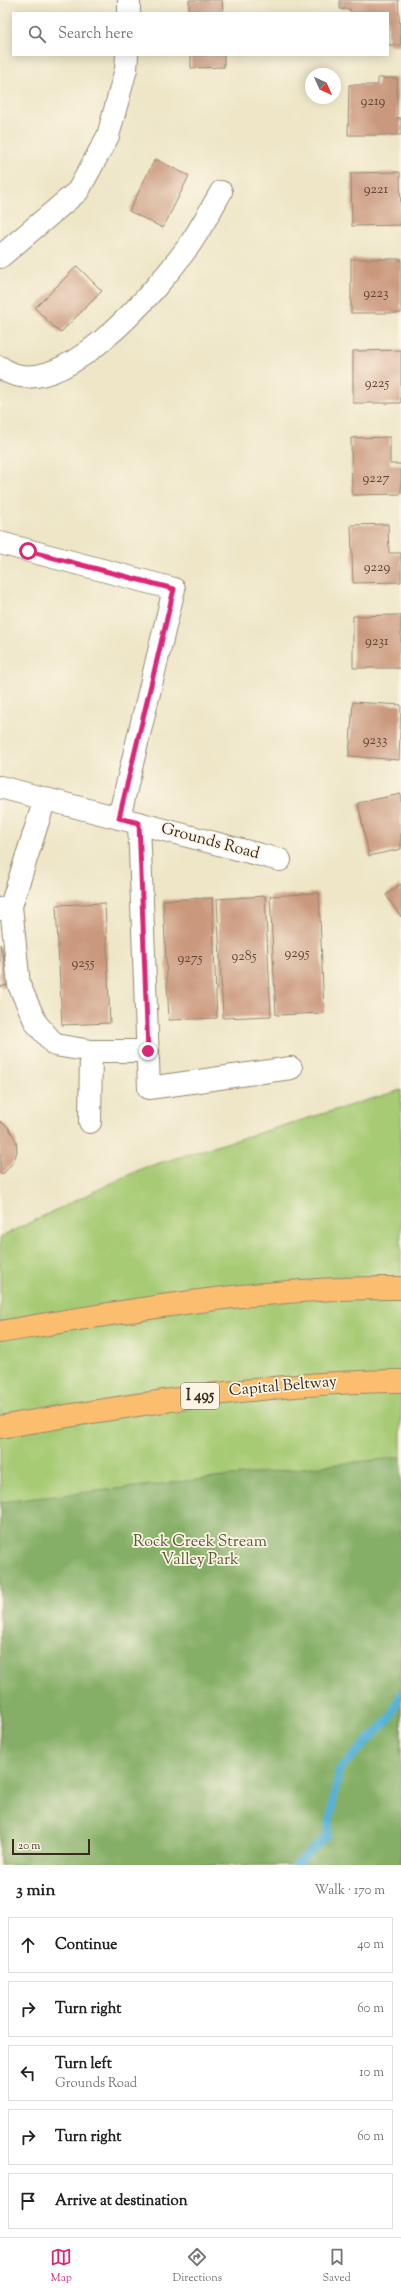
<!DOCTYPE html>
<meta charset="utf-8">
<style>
:root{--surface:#fff;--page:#f6f6f6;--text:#222;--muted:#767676;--line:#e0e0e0;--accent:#db2777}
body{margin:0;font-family:"Sorts Mill Goudy",serif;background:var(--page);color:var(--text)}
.compass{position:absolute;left:305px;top:68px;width:36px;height:36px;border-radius:50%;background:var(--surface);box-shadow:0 2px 10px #0003;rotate:135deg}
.scale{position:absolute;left:12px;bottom:10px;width:78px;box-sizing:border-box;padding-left:4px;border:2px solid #3b2a1e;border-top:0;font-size:11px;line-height:14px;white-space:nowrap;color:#3b2a1e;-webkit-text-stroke:3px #fcf5e5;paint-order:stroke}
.stop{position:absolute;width:12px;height:12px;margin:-9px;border:3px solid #db2777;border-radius:50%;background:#fff}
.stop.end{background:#db2777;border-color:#fff;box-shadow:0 1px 4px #0008}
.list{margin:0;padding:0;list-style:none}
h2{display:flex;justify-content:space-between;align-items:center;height:52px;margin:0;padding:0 16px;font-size:17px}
h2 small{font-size:13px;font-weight:400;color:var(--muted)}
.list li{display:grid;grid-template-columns:26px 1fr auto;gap:12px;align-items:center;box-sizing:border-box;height:56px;margin:0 8px 8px;padding:0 8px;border:1px solid var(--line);border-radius:0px}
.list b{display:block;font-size:15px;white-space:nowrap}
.list p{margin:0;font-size:13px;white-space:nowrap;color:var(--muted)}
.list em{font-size:13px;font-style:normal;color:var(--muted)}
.icon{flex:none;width:22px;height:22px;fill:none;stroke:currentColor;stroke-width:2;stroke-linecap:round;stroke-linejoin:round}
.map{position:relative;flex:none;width:401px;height:1865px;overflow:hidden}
.search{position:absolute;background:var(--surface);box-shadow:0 2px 10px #0003;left:12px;right:12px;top:12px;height:44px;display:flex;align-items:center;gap:10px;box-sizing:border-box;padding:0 14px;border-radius:0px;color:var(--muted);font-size:15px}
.sheet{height:372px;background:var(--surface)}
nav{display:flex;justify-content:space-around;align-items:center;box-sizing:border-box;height:56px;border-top:1px solid var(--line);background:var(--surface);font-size:11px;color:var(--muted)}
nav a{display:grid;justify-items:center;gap:2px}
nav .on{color:var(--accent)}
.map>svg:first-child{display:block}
</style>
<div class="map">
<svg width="401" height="1865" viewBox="0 0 401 1865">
<rect width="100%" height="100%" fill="#fcf5e5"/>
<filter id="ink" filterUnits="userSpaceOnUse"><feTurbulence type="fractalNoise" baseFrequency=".025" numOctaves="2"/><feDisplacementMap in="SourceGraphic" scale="8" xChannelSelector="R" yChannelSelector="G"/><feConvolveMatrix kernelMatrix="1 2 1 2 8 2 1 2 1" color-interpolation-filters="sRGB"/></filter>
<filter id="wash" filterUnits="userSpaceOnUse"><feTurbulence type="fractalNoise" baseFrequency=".012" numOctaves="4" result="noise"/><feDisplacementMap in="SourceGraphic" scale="16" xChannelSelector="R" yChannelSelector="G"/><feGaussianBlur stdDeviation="0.9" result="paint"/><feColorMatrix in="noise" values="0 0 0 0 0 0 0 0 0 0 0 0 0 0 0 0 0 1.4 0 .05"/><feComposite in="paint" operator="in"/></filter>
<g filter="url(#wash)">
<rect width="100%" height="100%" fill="#eee6c7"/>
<polygon fill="#a7cb74" stroke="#717a49" points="401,1090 401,1865 0,1865 0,1237 143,1168"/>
<polygon fill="#85af66" stroke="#606c42" points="401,1457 401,1865 0,1865 0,1502"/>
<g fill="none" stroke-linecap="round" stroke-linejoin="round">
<polyline stroke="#59b1d6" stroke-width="8" points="296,1865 327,1836 339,1770 390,1718 401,1694"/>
</g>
<g id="blocks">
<g fill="#ca987d">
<polygon points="189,0 222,0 223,13 189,13"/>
<polygon points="340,0 398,0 401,45 388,45 388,13 350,13 350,9 340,9"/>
<polygon points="191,55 224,55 224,67 191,68"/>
<polygon points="378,78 397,78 397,118 401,118 401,135 348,135 349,85 378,85"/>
<polygon points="155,159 189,176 163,228 129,211"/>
<polygon points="400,172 401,225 352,226 351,173"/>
<rect x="351" y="259" width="50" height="54"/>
<polygon points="77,266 102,291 60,333 35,308"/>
<polygon points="401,350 401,403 353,403 353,351"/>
<polygon points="390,437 390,464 401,464 401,494 352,495 351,438"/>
<polygon points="388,524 389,553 401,553 401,582 353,583 351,525"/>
<polygon points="401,615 401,668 353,668 353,616"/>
<polygon points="353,702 401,705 399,760 349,756"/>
<polygon points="401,794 401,849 369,856 358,803"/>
<polygon points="401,884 401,917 386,895"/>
<polygon points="319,893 324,1013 276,1015 270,896"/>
<polygon points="265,896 271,1016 223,1018 217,899"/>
<polygon points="212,898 217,1018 169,1020 163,900"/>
<polygon points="105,903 110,1023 62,1025 56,905"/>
<polygon points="0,944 11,984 0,987"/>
<polygon points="0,1121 8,1127 16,1140 17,1151 14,1161 4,1173 0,1174"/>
</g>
</g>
</g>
<g filter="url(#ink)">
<use href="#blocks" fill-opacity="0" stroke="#948872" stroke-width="1"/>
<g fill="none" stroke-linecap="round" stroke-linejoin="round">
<g stroke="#948872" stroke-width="24">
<g id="minor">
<polyline points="129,0 129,13"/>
<polyline points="0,257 78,191 108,136 126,69 127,55"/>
<path d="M0,367C57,411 158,288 188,247C200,230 210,211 221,192"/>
<polyline points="0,543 174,589 119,818"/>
<polyline points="0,787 280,860"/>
<polyline points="139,823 149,1088 291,1068"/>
<polyline points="11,906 19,985 36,1023 55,1045 91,1051"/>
<polyline points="0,909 11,906 45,799"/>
<polyline points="90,1122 91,1051 148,1051"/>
</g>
</g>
<g stroke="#948872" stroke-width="24">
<g id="highway">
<path d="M0,1332C132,1310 266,1286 401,1288"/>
<path d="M0,1427C133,1405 266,1382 401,1381"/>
</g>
</g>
<use href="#minor" stroke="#fff" stroke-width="22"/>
<use href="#highway" stroke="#fbbd6e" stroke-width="22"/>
</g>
</g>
<g fill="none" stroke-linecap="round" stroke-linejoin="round" filter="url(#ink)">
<polyline stroke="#db2777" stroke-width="5" points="28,551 174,589 119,818 139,823 148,1051"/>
</g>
<g text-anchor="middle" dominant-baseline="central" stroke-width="3.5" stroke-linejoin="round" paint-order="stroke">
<g font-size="14" fill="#5f4636">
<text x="373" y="102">9219</text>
<text x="376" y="190">9221</text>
<text x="376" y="294">9223</text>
<text x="377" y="384">9225</text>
<text x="376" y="479">9227</text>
<text x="377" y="568">9229</text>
<text x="377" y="642">9231</text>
<text x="375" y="741">9233</text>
<text x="297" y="954">9295</text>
<text x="244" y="957">9285</text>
<text x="190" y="959">9275</text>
<text x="83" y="964">9255</text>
</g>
<rect fill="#fcf5e5" stroke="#75675a" stroke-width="1" x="181" y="1383" width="38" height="26" rx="3"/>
<g font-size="15" font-weight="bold" fill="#3b2a1e">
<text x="200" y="1396">I 495</text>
</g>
<g font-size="16" fill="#3b2a1e" stroke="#fcf5e5">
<text transform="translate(210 842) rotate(15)">Grounds Road</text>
<text transform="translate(283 1387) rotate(-5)">Capital Beltway</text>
</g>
<g font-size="16" fill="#5b5a38" stroke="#fcf5e5">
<text x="200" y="1542">Rock Creek Stream<tspan x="200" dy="18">Valley Park</tspan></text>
</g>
</g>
</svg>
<svg class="compass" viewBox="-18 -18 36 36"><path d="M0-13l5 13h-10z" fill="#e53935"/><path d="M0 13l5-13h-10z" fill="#767676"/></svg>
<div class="scale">20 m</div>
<div class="stop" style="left:28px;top:551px"></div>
<div class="stop end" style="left:148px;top:1051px"></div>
<div class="search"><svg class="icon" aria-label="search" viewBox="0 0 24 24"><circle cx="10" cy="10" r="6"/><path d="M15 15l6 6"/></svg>Search here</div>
</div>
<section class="sheet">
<h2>3 min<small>Walk · 170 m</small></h2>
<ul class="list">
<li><svg class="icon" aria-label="ahead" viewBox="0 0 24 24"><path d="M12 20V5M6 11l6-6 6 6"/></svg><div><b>Continue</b></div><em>40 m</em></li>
<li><svg class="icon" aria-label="right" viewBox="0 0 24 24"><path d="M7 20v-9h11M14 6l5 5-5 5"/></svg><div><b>Turn right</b></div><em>60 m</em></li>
<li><svg class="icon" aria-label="left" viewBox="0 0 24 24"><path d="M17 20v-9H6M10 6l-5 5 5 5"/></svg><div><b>Turn left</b><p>Grounds Road</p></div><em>10 m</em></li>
<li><svg class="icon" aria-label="right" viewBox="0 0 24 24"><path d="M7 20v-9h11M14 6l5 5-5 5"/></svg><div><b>Turn right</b></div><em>60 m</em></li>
<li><svg class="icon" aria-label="arrive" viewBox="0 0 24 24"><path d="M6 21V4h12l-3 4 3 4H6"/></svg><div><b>Arrive at destination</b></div></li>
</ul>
</section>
<nav>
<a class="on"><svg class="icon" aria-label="map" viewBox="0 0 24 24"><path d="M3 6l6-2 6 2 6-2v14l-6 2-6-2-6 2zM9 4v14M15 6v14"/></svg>Map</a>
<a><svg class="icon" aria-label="directions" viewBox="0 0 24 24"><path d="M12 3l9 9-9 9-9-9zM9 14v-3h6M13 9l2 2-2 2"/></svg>Directions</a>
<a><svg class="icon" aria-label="saved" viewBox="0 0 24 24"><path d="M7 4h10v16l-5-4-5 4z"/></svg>Saved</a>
</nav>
